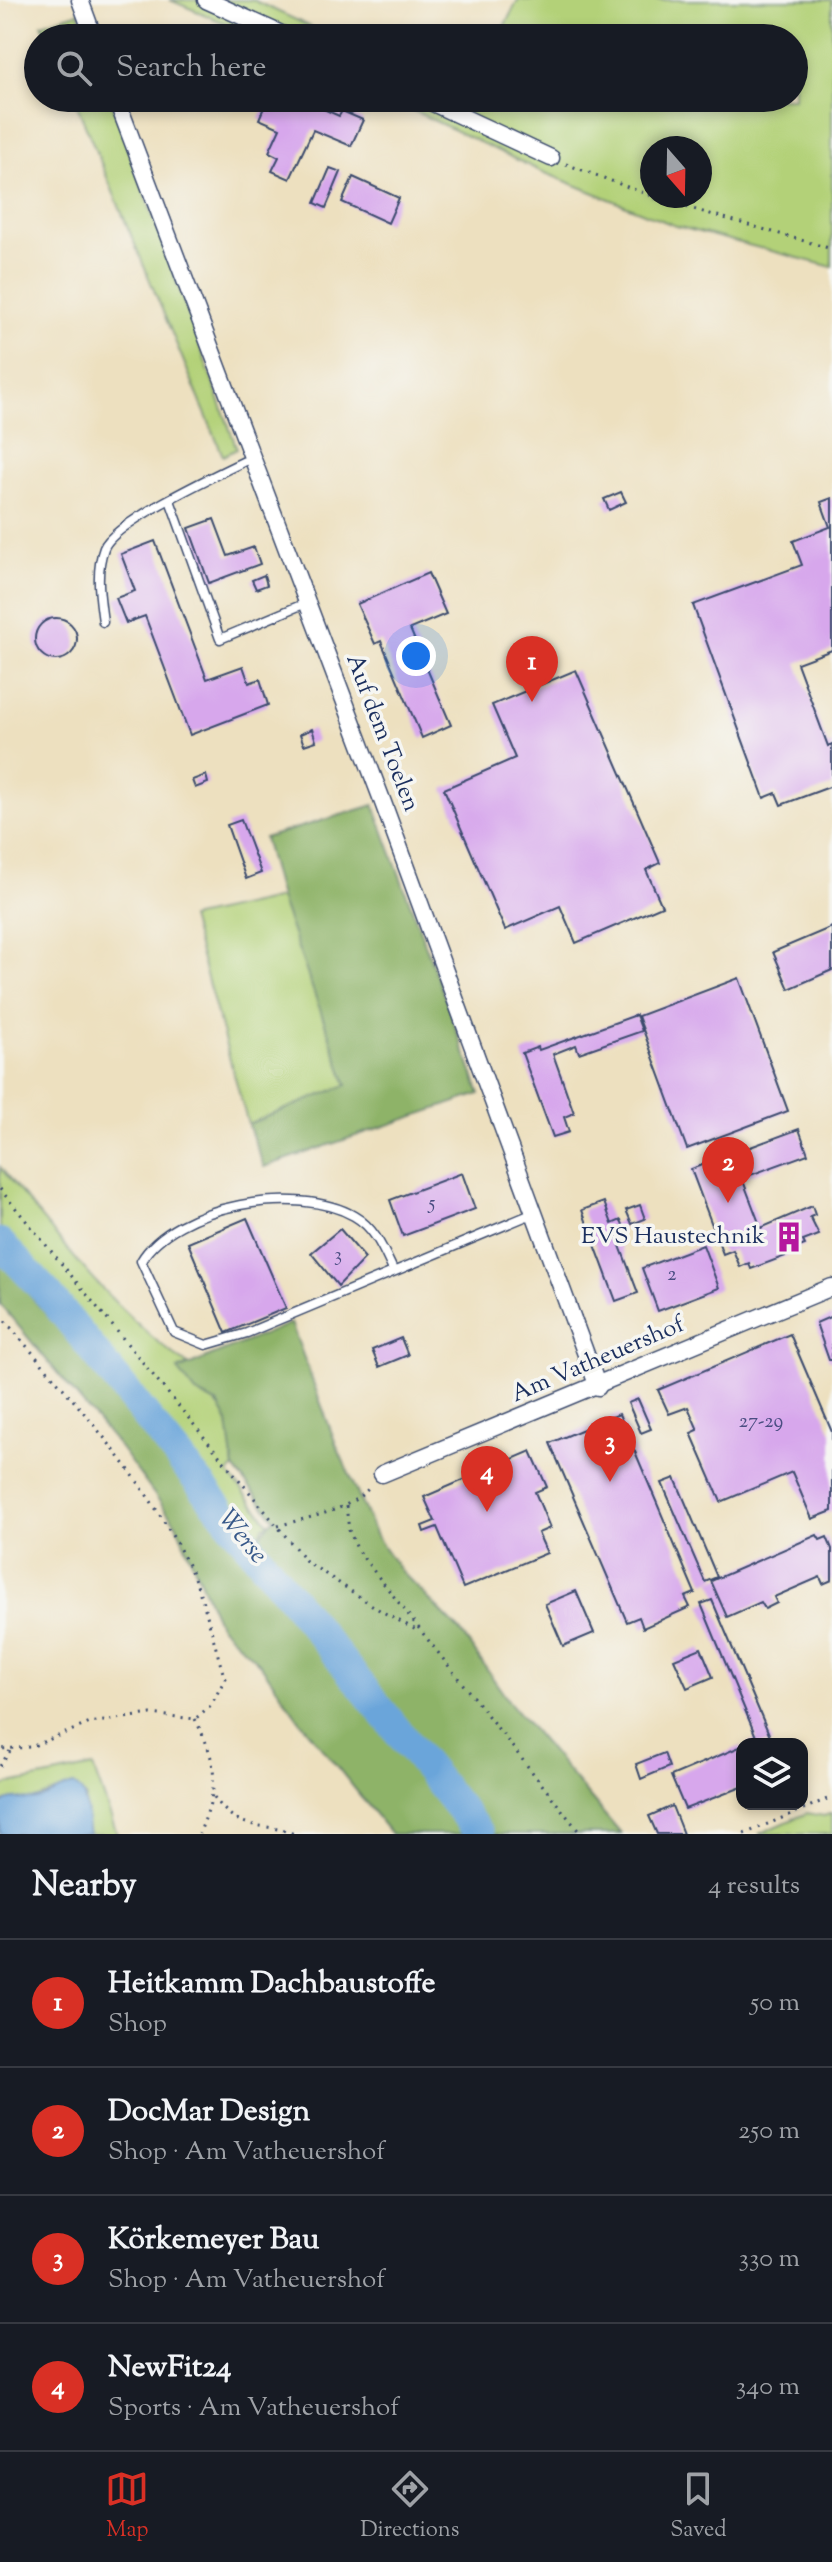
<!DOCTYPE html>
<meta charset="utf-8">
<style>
:root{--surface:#171b24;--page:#242831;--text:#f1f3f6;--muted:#9ea1a6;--line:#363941;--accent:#d93025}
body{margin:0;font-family:"Sorts Mill Goudy",serif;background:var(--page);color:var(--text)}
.controls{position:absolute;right:24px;bottom:24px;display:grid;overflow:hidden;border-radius:16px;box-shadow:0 4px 12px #0003}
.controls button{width:72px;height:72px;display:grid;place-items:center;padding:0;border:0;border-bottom:2px solid var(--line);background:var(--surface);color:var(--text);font:40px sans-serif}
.compass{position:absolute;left:640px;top:136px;width:72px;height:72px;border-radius:50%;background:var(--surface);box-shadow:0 4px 12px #0003;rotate:160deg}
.you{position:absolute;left:416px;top:656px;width:28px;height:28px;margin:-20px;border:6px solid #fff;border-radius:50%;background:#1a73e8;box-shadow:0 0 0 12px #1a73e833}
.badge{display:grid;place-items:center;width:52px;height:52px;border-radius:50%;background:var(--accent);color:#fff;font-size:26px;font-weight:700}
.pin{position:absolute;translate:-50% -66px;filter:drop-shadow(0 2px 4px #0008)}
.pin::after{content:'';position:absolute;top:42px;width:28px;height:24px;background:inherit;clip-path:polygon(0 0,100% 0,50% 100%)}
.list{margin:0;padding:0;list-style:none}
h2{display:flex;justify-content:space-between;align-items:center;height:104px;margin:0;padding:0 32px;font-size:34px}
h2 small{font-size:26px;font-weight:400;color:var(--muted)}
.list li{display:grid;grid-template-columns:52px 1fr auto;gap:24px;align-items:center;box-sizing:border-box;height:128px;padding:0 32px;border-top:2px solid var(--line)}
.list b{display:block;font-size:30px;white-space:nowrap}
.list p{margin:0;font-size:26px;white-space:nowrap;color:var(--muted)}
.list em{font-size:26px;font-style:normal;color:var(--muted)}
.icon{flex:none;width:44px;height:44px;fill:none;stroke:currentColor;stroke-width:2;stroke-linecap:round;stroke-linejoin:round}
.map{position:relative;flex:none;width:832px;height:1834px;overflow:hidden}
.search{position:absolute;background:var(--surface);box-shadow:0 4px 12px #0003;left:24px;right:24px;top:24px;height:88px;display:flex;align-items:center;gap:20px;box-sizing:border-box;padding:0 28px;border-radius:44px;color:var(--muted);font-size:30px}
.sheet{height:616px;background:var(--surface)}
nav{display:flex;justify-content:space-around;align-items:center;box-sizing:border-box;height:112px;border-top:2px solid var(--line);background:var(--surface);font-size:22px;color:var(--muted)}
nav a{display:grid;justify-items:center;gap:4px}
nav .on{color:var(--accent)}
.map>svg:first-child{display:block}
</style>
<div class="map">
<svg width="832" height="1834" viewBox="0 0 832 1834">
<rect width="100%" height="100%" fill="#f6f6f2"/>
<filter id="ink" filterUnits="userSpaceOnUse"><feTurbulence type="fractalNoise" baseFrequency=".0125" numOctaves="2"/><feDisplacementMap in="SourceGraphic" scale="16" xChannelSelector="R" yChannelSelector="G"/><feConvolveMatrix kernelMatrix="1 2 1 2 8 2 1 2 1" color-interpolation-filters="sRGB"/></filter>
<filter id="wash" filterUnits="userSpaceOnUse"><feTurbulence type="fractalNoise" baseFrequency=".006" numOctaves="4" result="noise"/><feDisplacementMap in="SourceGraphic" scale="32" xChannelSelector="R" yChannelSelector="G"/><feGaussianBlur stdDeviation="1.8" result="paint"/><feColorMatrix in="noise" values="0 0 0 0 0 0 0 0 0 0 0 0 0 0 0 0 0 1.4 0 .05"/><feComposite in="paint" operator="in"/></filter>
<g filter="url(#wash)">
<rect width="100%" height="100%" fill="#ede0bf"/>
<g fill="#b3d178" stroke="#67806b" stroke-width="2" fill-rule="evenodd">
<polygon points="170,0 253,0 335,38 260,38"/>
<path d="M518,0H832V267L676,226L538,170L387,98H794V38H498ZM652,148H700V196H652Z"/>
<polygon points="79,12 88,38 48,38 42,24"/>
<polygon points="74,98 110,98 237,449 223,456"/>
<polygon points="280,898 348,1085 248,1124 190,918"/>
<path d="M0,1167C56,1236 115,1314 188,1365L178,1370C193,1389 197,1390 215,1403C233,1416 231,1448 234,1468L228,1473L269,1523L263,1527L256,1545L84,1327L0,1228Z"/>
<polygon points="93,1767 117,1834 89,1834 84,1819 86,1798 74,1785 32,1800 5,1801 0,1806 0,1786"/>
<polygon points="807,1813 824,1816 832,1813 832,1834 759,1834"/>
</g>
<g fill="#8eb368" stroke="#547163" stroke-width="2">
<polygon points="374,805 480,1094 264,1167 248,1124 347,1085 280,898 264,838"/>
<path d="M0,1261L70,1341L243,1554C259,1544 261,1529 275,1519L234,1468L228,1423L218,1404L196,1393L178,1370L291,1323L336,1444L376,1536L400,1570L460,1631L510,1703L621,1834H391L298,1718L261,1665L219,1625L176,1524L120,1448L0,1304Z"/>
</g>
<path fill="#6aa5da" stroke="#426a9c" stroke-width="2" d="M74,1785C90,1794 85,1818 89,1834H0V1806C12,1793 22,1802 37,1799C50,1796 60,1788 74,1785Z"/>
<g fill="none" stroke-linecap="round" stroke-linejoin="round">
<polyline stroke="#6aa5da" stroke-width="30" points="0,1243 49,1295 480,1834"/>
</g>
<g id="blocks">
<g fill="#d7a7ec">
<polygon points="268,98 299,98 339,116 342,111 363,120 351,146 313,130 290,179 272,171 279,157 269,152 280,128 259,119"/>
<polygon points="330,168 341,172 326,208 315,203"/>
<polygon points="353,177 399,198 388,223 342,202"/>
<polygon points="621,492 626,502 609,510 604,499"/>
<polygon points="832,498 832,650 797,663 828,746 832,744 832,786 781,805 776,793 764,798 693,605 802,565 793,541 830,527 821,502"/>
<polygon points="214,519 228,556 254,547 260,564 209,583 189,528"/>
<polygon points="155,541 207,679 243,666 249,683 260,679 268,705 190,735 145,616 126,623 116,598 135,591 121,554"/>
<polygon points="428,573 446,614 410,629 451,725 422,738 381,641 375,644 357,604"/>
<polygon points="264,575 267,585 256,589 252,580"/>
<circle cx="56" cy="639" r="21"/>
<polygon points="576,670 660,863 646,870 662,906 576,943 560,906 505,930 444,789 515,758 492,705"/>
<polygon points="312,729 316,741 304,745 300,734"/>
<polygon points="206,775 208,783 195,788 192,780"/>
<polygon points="241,820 261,873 246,879 227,825"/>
<polygon points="832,927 832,970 789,989 773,952"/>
<polygon points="739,978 788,1111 687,1149 638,1016"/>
<polygon points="636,1015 642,1031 579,1053 576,1045 553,1054 574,1113 564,1117 569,1132 553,1137 522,1053 538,1047 539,1050"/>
<polygon points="799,1129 808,1154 742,1178 761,1228 812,1206 815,1215 810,1217 819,1235 803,1241 805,1245 794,1249 796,1252 751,1269 749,1263 740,1267 733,1250 723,1254 691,1169"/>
<polygon points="462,1173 475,1209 403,1236 390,1200"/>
<polygon points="604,1202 612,1224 621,1220 624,1227 614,1230 638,1293 616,1301 582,1210"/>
<polygon points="640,1205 645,1219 632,1224 626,1210"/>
<polygon points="247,1218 286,1308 226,1333 188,1243"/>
<polygon points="340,1229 365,1258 338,1286 311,1253"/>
<polygon points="703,1245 719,1288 658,1311 642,1268"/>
<polygon points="832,1316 832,1360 829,1360 816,1323"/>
<polygon points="790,1334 832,1432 832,1511 812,1519 792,1472 721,1502 691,1433 698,1430 688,1407 669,1414 658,1390"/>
<polygon points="401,1338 408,1355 379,1367 372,1350"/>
<polygon points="638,1399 651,1429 641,1433 628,1403"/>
<polygon points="619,1414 695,1593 685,1597 690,1607 643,1628 639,1617 627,1622 550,1443"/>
<polygon points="531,1451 547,1487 535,1492 550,1528 538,1533 547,1553 463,1588 437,1527 424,1532 422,1526 435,1521 424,1497"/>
<polygon points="675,1478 717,1577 705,1582 662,1483"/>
<polygon points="817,1535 820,1540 827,1537 832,1549 832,1580 823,1584 820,1577 774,1597 777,1603 765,1609 761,1602 727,1617 711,1581"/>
<polygon points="576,1591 594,1633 563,1646 545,1604"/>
<polygon points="712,1600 766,1727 773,1744 746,1744 757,1739 701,1604"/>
<polygon points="701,1648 713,1677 687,1688 674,1659"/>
<polygon points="742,1746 742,1787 685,1809 671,1776"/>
<polygon points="664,1753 669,1767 641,1779 636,1764"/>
<polygon points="672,1806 683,1834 657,1834 649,1816"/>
</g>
</g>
</g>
<g filter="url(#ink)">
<use href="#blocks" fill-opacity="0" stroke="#3a4a6d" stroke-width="2"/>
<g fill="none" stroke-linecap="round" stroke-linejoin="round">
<g stroke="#3a4a6d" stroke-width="11">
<g id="lane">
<polyline points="170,500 220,639 306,603"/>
<path d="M103,622C100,598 95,572 104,548C114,522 222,472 251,458"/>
<path d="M393,1270C383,1249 375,1228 354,1216C299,1184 175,1204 141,1261L174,1332L206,1345L247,1333L534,1213"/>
</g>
</g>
<g stroke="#3a4a6d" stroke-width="19">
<g id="street">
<polyline points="80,0 94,38"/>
<polyline points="206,0 290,38"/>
<polyline points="116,98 382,800 598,1387"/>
<polyline points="422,98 551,158"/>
<polyline points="382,1474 832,1287"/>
</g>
</g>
<g stroke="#3a4a6d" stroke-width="3" stroke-dasharray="2 6" stroke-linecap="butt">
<polyline points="566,164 665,201 832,249"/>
<polyline points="0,1189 306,1561 381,1611 418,1631"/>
<path d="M0,1315C66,1393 141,1471 187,1563C205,1597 213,1642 225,1679L211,1705L195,1719L151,1714L90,1723L31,1747L0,1749"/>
<polyline points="346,1506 349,1530 358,1551 581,1834"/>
<path d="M278,1526C311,1516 348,1512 371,1486"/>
<path d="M195,1719C219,1765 219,1786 199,1834"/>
<polyline points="0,1766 12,1748"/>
<path d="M214,1797C240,1834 258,1820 294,1834"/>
<polyline points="744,1834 832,1797"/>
</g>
<use href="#lane" stroke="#fff" stroke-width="8"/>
<use href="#street" stroke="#fff" stroke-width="16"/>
</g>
</g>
<defs>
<g id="building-bare" transform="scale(2.4)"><path d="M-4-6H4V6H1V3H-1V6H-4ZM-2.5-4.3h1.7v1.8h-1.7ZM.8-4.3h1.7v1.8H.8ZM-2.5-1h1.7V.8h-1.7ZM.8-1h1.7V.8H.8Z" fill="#b5179e" stroke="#f6f6f2" stroke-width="2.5" paint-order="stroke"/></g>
</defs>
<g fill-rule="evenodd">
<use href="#building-bare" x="789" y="1237"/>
</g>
<g text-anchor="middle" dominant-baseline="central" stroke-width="7" stroke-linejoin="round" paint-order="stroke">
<g font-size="20" fill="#4a4d82">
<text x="432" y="1204">5</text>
<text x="338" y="1256">3</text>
<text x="672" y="1275">2</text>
<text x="761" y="1422">27-29</text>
</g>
<g font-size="24" fill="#1b2f5e" stroke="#f6f6f2">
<text transform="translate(382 733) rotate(69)">Auf dem Toelen</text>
<text transform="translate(598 1360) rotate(-23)">Am Vatheuershof</text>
</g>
<g font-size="24" fill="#1b2f5e" stroke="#f6f6f2" text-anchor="end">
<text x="765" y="1237">EVS Haustechnik</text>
</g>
<g font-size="26" font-style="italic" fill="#375889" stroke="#f6f6f2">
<text transform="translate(242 1537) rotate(51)">Werse</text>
</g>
</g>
</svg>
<div class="controls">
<button><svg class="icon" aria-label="layers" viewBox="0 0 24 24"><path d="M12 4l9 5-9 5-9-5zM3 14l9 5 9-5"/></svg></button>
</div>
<svg class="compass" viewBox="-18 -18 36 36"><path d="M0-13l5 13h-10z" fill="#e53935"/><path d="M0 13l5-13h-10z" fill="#9ea1a6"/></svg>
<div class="you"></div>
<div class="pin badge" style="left:532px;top:702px">1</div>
<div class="pin badge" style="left:728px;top:1203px">2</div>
<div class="pin badge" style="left:610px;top:1482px">3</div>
<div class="pin badge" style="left:487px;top:1512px">4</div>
<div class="search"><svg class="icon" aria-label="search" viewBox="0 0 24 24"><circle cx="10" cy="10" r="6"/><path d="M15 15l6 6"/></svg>Search here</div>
</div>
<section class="sheet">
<h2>Nearby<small>4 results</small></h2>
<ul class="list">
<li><span class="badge">1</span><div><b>Heitkamm Dachbaustoffe</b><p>Shop</p></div><em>50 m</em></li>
<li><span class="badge">2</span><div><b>DocMar Design</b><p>Shop · Am Vatheuershof</p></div><em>250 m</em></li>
<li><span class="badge">3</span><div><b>Körkemeyer Bau</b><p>Shop · Am Vatheuershof</p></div><em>330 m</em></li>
<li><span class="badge">4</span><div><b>NewFit24</b><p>Sports · Am Vatheuershof</p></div><em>340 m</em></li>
</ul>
</section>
<nav>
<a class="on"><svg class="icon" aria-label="map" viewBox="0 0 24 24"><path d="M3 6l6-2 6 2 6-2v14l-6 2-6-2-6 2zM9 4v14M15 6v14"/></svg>Map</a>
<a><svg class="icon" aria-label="directions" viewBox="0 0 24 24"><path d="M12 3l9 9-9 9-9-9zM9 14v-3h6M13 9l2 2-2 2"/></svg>Directions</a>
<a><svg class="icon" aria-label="saved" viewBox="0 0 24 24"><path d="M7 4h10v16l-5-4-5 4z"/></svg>Saved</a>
</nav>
